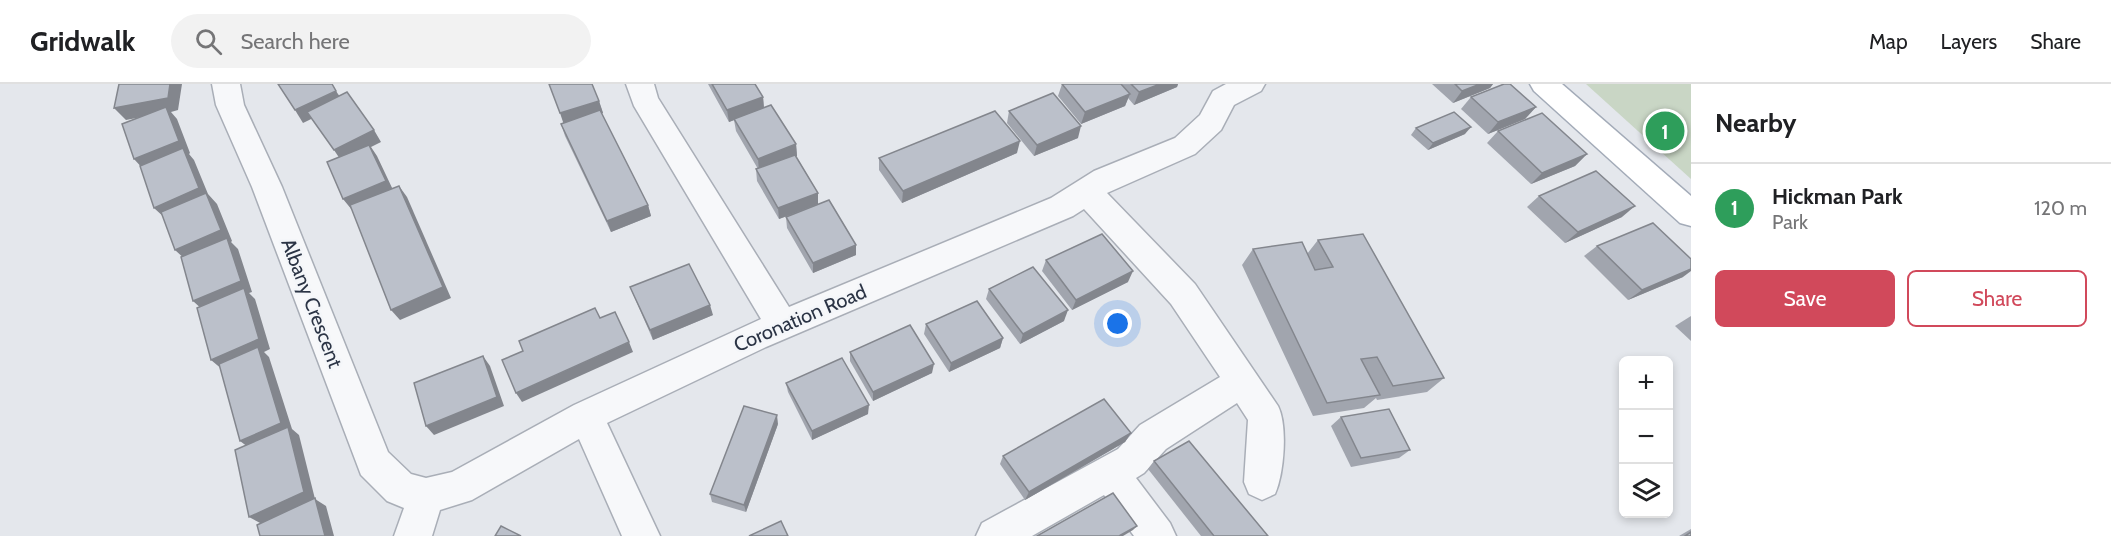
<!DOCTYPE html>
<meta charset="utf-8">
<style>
:root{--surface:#fff;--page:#f2f2f2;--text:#202124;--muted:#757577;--line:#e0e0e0;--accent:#d1495b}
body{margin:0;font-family:Cabin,sans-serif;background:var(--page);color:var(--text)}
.controls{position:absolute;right:18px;bottom:18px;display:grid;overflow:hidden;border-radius:9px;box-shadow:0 3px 9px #0003}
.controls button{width:54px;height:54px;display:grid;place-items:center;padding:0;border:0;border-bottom:2px solid var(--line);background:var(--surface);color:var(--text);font:30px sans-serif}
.you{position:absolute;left:1118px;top:240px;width:21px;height:21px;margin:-15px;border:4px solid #fff;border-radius:50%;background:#1a73e8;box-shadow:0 0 0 9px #1a73e833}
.badge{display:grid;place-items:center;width:39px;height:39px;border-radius:50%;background:var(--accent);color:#fff;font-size:20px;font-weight:700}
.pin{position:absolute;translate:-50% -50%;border:3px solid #fff;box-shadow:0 2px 6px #0006}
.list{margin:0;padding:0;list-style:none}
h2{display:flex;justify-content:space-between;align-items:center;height:78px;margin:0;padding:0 24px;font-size:26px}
h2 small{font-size:20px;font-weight:400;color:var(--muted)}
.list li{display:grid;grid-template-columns:39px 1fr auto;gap:18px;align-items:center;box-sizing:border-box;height:90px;padding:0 24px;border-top:2px solid var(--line)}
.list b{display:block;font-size:22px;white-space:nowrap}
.list p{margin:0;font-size:20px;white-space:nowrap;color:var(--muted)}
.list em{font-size:20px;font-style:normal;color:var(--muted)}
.actions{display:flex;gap:12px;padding:18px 24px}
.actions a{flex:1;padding:14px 0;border:2px solid var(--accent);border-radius:9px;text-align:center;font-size:21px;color:var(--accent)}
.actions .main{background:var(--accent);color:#fff}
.icon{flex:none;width:33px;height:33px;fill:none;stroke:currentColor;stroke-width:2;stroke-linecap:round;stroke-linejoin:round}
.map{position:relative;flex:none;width:1691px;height:452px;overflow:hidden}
header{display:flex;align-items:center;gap:36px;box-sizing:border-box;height:84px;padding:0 30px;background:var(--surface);border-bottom:2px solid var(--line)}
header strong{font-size:28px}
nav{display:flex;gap:33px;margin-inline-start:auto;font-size:21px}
.search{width:420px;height:54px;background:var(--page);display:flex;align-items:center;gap:15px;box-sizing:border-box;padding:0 21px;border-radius:33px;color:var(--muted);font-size:22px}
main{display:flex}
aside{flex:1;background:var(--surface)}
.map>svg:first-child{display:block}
</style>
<header>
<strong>Gridwalk</strong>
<div class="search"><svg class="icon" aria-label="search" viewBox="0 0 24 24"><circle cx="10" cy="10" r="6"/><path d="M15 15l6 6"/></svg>Search here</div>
<nav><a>Map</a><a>Layers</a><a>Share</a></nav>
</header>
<main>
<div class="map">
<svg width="1691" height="452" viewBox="0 0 1691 452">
<rect width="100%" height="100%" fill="#e4e7ec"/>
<polygon fill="#c9d6c5" points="1586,0 1691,0 1691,95"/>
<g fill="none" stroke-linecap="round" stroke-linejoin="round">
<g stroke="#a9aeb7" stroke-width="3">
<path id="minor" d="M212,0H240L244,21L282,103L388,368L411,390L426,394L452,388L574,321L761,235L634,22L626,0H654L658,14L789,223L1051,114L1094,87L1175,54L1200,31L1213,7L1226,0H1265L1261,7L1234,21L1221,46L1195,70L1107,109L1195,200L1278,322C1288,342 1284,390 1275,410L1262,416L1249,410L1244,398L1248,336L1237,319L1166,365L1144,389L1136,394L1170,439L1176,452H1134L1104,411L1032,452H976L982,439L1118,365L1140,341L1220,293L1171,220L1084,125L1073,132L766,263L607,339L660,452H622L579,355L472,416L440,426L432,452H394L404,424L387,417L361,391L252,103L216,21Z"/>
</g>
<g stroke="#a3abb8" stroke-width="3">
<polygon id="major" points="1530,0 1562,0 1691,112 1691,142 1680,139 1534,7"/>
</g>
<use href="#minor" fill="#f7f8fa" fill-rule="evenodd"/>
<use href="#major" fill="#fff" fill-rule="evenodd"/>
</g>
<g fill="#a1a5ae">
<polygon points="708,0 755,0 763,13 764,24 796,60 797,72 796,72 818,109 818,120 856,171 813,189 787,144 786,133 790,131 779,135 757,97 756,85 758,85 736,47 734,36 729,38"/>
<polygon points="1062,0 1178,0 1177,3 1134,21 1128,14 1125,22 1081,40 1058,12"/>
<polygon points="1432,0 1493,0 1490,4 1453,19"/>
<polygon points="1471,13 1536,23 1525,35 1488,50 1461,25"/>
<polygon points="599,17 603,29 601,30 648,121 651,132 611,148 565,52 561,40"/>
<polygon points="1009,27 1078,54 1034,72 1007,39"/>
<polygon points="1416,44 1465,50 1428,66 1411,51"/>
<polygon points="1498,47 1587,70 1575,82 1531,100 1487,59"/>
<polygon points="1017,69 902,119 879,86 879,74"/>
<polygon points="1539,112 1622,133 1565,159 1527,123"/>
<polygon points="1318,156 1444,294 1427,308 1377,316 1376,314 1364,324 1313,332 1242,181 1253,165 1307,170"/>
<polygon points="1597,162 1683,193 1628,216 1584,172"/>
<polygon points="1046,176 1128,198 1072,226 1042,187"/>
<polygon points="630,203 713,231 653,256"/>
<polygon points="989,205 1064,237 1020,260 986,215"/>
<polygon points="1691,232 1691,257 1675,242"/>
<polygon points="926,240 1003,254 1000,264 949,288 924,250"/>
<polygon points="850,268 932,289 873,317 850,277"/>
<polygon points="786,299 868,330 812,356 788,308"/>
<polygon points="1341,333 1410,366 1399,374 1351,383 1331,342"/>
<polygon points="778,340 746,428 712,418 710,410"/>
<polygon points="1131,349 1125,358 1025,416 1000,380 1003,372"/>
<polygon points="1154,377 1268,452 1201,452 1148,385"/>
<polygon points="1691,445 1691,452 1679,452"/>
</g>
<g fill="#83868d">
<polygon points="170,0 182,0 178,26 171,28 177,35 190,69 189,70 194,76 208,110 217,120 232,157 231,158 238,165 252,208 249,209 255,215 270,265 264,268 269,273 292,345 299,351 315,415 326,422 334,452 325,452 262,440 249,433 252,366 240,357 223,286 211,276 205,228 193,217 187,177 175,166 166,135 154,124 145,87 134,75 168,28 126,36 114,24"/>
<polygon points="1160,0 1178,0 1177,3 1134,21 1139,8"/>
<polygon points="1480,0 1493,0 1490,4 1453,19 1462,7"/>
<polygon points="336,7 344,19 303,39 295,26"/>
<polygon points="1130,10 1125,22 1081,40 1085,28"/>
<polygon points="763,13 764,25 729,38 727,26"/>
<polygon points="599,17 603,29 564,41 560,29"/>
<polygon points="1536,23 1525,35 1488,50 1498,38"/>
<polygon points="1081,42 1078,54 1034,72 1037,61"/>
<polygon points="1471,43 1465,50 1428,66 1433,59"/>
<polygon points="374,46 381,58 371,63 377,72 394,108 352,126 343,115 342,78 334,66"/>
<polygon points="1020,57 1017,69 902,119 903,107"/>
<polygon points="796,60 797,72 759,87 758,75"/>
<polygon points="1587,70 1575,82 1531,100 1542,89"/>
<polygon points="399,102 407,113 451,214 400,236 391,226"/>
<polygon points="818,109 818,120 779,135 778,124"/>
<polygon points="648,121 651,132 611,148 607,137"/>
<polygon points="1635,122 1622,133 1565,159 1578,148"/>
<polygon points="856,161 856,171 813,189 813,179"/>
<polygon points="1691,185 1691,187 1683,193 1628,216 1642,206"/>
<polygon points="1133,187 1128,198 1072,226 1076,216"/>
<polygon points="710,221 713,231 653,256 650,246"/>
<polygon points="1068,226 1064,237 1020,260 1023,250"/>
<polygon points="1003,254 1000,264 949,288 951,279"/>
<polygon points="629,258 633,268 522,318 516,309"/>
<polygon points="483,272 490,282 504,322 434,351 426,342"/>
<polygon points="934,280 932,289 873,317 873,308"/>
<polygon points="869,321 868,330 812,356 812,347"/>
<polygon points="777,331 778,340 746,428 744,421"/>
<polygon points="1131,349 1125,358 1025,416 1029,408"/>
<polygon points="1137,442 1133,446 1123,452 1119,452"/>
</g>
<g fill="#bbc0ca" stroke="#83868d" stroke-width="1.5">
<polygon points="119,0 170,0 168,14 114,24"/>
<polygon points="278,0 332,0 336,7 295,26"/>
<polygon points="549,0 592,0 599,17 560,29"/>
<polygon points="712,0 755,0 763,13 727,26"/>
<polygon points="1062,0 1121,0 1130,10 1085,28"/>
<polygon points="1131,0 1160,0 1139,8"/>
<polygon points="1455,0 1480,0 1462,7"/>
<polygon points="1504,0 1510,0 1536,23 1498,38 1471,13"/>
<polygon points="347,8 374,46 334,66 307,28"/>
<polygon points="1053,9 1081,42 1037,61 1009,27"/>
<polygon points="771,21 796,60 758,75 734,35"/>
<polygon points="166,23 179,57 134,75 122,40"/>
<polygon points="600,26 648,121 607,137 561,40"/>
<polygon points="995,27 1020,57 903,107 879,74"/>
<polygon points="1454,28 1471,43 1433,59 1416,44"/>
<polygon points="1542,29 1587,70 1542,89 1498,47"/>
<polygon points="369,61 386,97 343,115 327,78"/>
<polygon points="183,64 199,104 154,124 140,82"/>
<polygon points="795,71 818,109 778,124 756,85"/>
<polygon points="1596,87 1635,122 1578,148 1539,112"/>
<polygon points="399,102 443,203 391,226 350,121"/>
<polygon points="206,109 221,146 175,166 161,128"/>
<polygon points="829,116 856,161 813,179 786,133"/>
<polygon points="1653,139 1691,175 1691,185 1642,206 1597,162"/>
<polygon points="1102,150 1133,187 1076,216 1046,176"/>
<polygon points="1363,150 1444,294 1393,302 1377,273 1361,275 1380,311 1327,319 1253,165 1302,158 1315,186 1333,183 1318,156"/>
<polygon points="227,154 241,197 193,217 181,173"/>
<polygon points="689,180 710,221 650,246 630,203"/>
<polygon points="1033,183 1068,226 1023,250 989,205"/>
<polygon points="244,204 259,255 211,276 197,224"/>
<polygon points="977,217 1003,254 951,279 926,240"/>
<polygon points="595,224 600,234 615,228 629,258 516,309 502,276 523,267 519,257"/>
<polygon points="910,241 934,280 873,308 850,268"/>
<polygon points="258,263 281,339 240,357 219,280"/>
<polygon points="483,272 497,313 426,342 414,299"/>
<polygon points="842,274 869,321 812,347 786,299"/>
<polygon points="1104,315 1131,349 1029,408 1003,372"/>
<polygon points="744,322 777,331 744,421 710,410"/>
<polygon points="1389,325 1410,366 1361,374 1341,333"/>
<polygon points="288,343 304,408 249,433 235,366"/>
<polygon points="1189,357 1268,452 1214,452 1154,377"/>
<polygon points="1113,409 1137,442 1119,452 1037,452"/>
<polygon points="315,414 325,452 260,452 257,441"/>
<polygon points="781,437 788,452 749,452"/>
<polygon points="501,442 521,452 495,452"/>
<polygon points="1691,448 1691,452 1685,452"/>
</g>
<g text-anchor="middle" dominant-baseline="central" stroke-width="5" stroke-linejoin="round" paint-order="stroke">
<g font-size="20" fill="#2b3445" stroke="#f4f6f9">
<text transform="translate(312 219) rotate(69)">Albany Crescent</text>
<text transform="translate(800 234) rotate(-23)">Coronation Road</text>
</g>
</g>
</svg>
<div class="controls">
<button>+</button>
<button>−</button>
<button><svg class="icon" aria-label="layers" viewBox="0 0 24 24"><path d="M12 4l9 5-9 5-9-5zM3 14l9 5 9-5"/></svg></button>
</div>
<div class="you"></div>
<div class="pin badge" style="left:1665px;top:47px;background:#2e9e5b">1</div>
</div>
<aside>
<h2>Nearby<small></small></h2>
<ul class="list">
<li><span class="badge" style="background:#2e9e5b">1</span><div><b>Hickman Park</b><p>Park</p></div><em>120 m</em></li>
</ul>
<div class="actions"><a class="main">Save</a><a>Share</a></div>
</aside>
</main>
